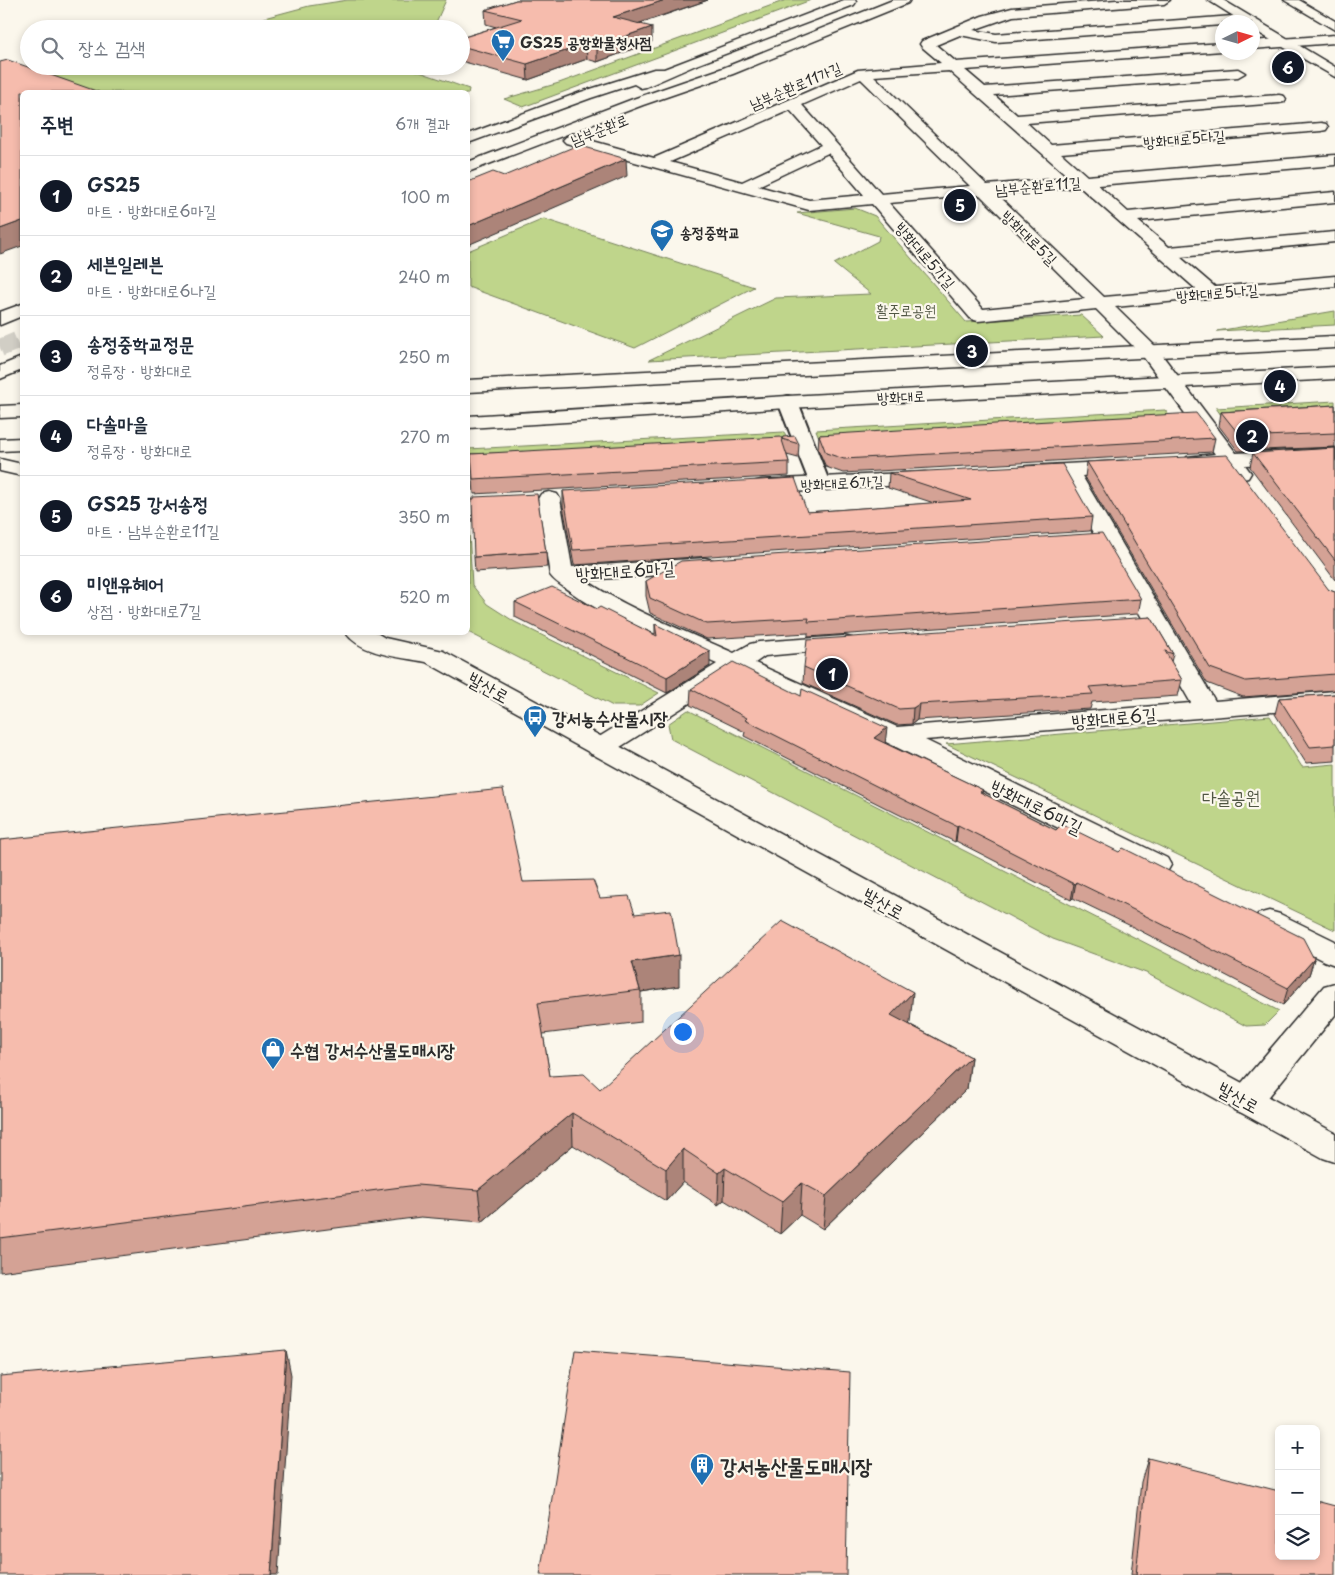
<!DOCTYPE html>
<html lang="ko">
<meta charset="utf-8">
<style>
:root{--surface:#fff;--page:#f6f6f7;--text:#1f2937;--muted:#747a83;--line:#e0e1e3;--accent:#111827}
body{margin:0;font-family:"Playpen Sans","Poor Story",sans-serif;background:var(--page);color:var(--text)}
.controls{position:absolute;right:15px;bottom:15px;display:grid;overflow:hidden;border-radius:8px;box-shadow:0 2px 8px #0003}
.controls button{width:45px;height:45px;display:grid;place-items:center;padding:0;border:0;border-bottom:1px solid var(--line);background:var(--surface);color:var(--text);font:25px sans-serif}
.compass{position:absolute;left:1215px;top:15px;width:45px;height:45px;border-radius:50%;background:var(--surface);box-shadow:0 2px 8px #0003;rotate:85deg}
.you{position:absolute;left:682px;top:1031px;width:18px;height:18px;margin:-12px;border:4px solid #fff;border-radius:50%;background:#1a73e8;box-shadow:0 0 0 8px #1a73e833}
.badge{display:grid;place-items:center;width:32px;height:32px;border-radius:50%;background:var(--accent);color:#fff;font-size:16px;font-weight:700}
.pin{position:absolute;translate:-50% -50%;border:2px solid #fff;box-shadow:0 1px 5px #0006}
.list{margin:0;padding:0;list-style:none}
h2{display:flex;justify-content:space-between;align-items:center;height:65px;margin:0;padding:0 20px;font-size:21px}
h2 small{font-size:16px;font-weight:400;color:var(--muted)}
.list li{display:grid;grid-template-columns:32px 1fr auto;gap:15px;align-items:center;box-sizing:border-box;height:80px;padding:0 20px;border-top:1px solid var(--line)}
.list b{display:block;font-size:19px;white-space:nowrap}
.list p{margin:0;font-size:16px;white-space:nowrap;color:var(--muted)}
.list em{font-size:16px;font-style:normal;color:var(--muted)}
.icon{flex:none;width:28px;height:28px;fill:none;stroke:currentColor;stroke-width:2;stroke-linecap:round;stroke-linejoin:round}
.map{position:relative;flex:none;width:1335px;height:1575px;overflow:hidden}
.search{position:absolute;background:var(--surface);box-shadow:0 2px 8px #0003;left:20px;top:20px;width:450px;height:55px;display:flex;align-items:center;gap:12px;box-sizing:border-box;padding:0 18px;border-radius:28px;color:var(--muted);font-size:19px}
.panel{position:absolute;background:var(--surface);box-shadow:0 2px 8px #0003;left:20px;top:90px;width:450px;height:545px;border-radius:8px}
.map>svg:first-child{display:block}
</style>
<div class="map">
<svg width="1335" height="1575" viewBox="0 0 1335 1575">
<rect width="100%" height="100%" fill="#fbf7ec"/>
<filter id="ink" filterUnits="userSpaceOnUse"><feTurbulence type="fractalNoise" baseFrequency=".02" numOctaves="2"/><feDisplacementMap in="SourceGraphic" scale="10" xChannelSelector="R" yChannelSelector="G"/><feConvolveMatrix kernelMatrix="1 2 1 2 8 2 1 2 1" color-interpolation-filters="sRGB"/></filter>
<g filter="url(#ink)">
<g fill="#bfd58b" stroke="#75805b">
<polygon points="348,0 446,0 433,29 223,29 309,6"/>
<polygon points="786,0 811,0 523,107 504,99 559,83"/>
<polygon points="79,66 416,66 414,70 469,89 468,94 84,92 41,76"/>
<polygon points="855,208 875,216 966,322 1081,315 1104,336 649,360 776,298 871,294 834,264 878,241 879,236 797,213"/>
<polygon points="544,219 754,287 635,348 468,287 468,251"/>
<polygon points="1335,311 1335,325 1217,331"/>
<polygon points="1335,401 1335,415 1226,422 1216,408"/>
<polygon points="1165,410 1176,425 822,445 816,430"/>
<polygon points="784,432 790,448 468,465 468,449"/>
<polygon points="468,515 472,585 487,604 515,622 659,693 639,706 613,706 468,632"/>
<polygon points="688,710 1279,1011 1265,1025 1246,1026 1146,973 1053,939 671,739 668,724"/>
<polygon points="1270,716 1302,767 1335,764 1335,930 946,744"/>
</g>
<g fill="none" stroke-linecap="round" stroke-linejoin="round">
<polyline stroke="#d1cec5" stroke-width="18" stroke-dasharray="18 9" stroke-linecap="butt" points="0,348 22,339"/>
<g stroke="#2b2b2b" stroke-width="4">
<polygon id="pedestrian" points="788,396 795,398 798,402 830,484 827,488 820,490 813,488 810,484 778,402 781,398"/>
</g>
<g stroke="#2b2b2b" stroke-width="3">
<g id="minor">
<path d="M1116,0H1170L1164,4L1013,16L973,30L996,34L1246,15L1252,19L1247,22H1222V25L996,42L960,35L936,45L956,62L1222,43V51L965,70L985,87L1238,69L1245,73L1238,77L994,95L1017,115L1279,95L1284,96L1286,99L1284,102L1279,103L1027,123L1051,145L1321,123L1326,124L1328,127L1326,130L1321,131L1061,153L1087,176L1335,155V165L1098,185L1128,212L1335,192V202L1138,221L1169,247L1335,232V242L1180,257L1215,287L1335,276V286L1115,307L1156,347L1236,453L1335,448V460L1245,465L1251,473L1248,478C1235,481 1232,476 1224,467L1195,468L1187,467L1184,462L1187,457L1215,454L1142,355L1096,309L978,321L971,319L872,204L809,210L566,143L563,140L566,137L571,135L654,158L858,70L941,63L922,47L920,44L922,41L982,16L1012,8ZM949,71L1070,178L987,185L874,76ZM861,79L970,186L881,194L802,105ZM790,110L821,145L742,182L670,162ZM828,153L864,195L809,200L758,186ZM1080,187L1196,289L1104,297L997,194ZM980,195L1085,299L983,309L889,203Z"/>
<polygon points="1284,0 1299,0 1335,21 1335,30"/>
<polygon points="1335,35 1335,43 1252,49 1252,41"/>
<path d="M1122,461L1130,462L1133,467L1130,472L1082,476L1215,701L1335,691V707L925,740L1167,858L1171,865L1167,872L1157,874L1147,872L884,741L737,673L609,754L600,756L591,754L587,748L591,742L717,664C668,642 615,623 571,592C564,587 555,582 550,575L538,499L541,494L549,492L557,494L560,499L572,567L705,558L713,560L717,565L713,570L705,572L585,580C631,611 685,631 734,653L750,644L759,642L843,636L852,638L855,643L852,648L765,656L755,663L897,727L1191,703L1061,477L1028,478L1020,477L1017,472L1020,467L1028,466Z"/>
<polygon points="925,472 933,473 936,478 933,483 761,494 753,492 750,487 753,482 761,480"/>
<polygon points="1269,911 1280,914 1335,941 1335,965 1324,961 1258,928 1254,921 1258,914"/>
<polygon points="1335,983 1335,1015 1258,1110 1246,1114 1234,1110 1229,1101 1234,1092 1324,986"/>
</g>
</g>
<g stroke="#2b2b2b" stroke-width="3">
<g id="tertiary">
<polygon points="1208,0 1223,0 1335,67 1335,77 1252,29 1252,22 1243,22"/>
<polygon points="0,459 22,464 22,476 0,471"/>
<path d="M345,632H375L385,638L443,651L1335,1133V1162L1323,1158L426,662C401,657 361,655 345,632Z"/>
</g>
</g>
<g stroke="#2b2b2b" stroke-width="3">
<g id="primary">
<polygon points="844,0 855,0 856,2 854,5 696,65 646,87 641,88 634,84 591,98 468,143 468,134 581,92 654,69 664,69"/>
<polygon points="893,0 910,0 908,3 733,74 643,105 468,172 468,162 633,99 723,68"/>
<polygon points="22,304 22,316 0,325 0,312"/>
<polygon points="1335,336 1335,348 468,392 468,380"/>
<polygon points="22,357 22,370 0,379 0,366"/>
<polygon points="1335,367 1335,379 788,408 468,428 468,416 788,396"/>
<polygon points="22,405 22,417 0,418 0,406"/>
<polygon points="22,438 22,450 0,451 0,439"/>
</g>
</g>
<use href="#pedestrian" fill="#fbf7ec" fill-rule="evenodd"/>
<use href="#minor" fill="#fbf7ec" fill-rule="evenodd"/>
<use href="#tertiary" fill="#fbf7ec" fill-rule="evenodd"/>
<use href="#primary" fill="#fbf7ec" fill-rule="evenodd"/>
</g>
<g fill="#d4a295" stroke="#2b2b2b">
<polygon points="516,0 708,0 639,24 652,42 597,62 587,59 528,80 461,61 461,38 496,27 486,24 485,10"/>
<polygon points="1335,405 1335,447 1238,451 1219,426 1221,412"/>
<polygon points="819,435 1215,438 1212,452 843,473 826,467 818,449"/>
<polygon points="783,437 799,444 798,458 787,455 789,462 789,476 474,494 471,454 782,442"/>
<polygon points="1335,448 1335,580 1250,467 1253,453"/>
<polygon points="1087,462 1329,590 1335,592 1335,690 1243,697 1207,683 1085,477"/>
<polygon points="889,473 1092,517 1090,531 574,565 563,506 563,491 807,512 934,503 888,488"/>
<polygon points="546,552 547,567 475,572 474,557"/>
<polygon points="646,581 1141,599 1138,614 808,637 808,633 707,639 650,613 646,596"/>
<polygon points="515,602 597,609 655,634 655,624 710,666 667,693 515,617"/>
<polygon points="1151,617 1173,654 1171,662 1182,680 1178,696 1092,702 1090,709 917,720 912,724 897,725 803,683 804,667"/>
<polygon points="691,689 885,744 983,790 982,793 1314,959 1309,975 1283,1005 1133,927 1073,898 1071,900 956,841 955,842 896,813 744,736 745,732 690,705"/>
<polygon points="1335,694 1335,761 1306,763 1275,714 1279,698"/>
<polygon points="0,840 523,882 600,898 635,914 679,986 641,992 641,1022 543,1034 550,1076 600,1089 910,1023 909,1024 971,1057 967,1089 823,1229 800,1215 780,1234 724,1200 718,1205 683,1182 666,1201 573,1145 482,1222 421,1217 57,1264 0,1272"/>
<polygon points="1148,1458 1335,1575 1131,1575 1141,1482"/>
</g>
<g fill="#ac8479" stroke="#2b2b2b">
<polygon points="665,0 708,0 613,32 613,17"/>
<polygon points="652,27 652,42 597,62 597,46"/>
<polygon points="586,44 587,59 528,80 527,64"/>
<polygon points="626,159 627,176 468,245 468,226"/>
<polygon points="22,221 22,246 0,254 0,229"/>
<polygon points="710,651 710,666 667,693 667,677"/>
<polygon points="919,704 917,720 912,724 913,708"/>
<polygon points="887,728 885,744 874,738"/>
<polygon points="958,825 956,841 955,842 957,826"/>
<polygon points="1076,882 1073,898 1071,900 1074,884"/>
<polygon points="679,955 679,986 641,992 640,990 632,962"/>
<polygon points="1314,959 1309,975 1283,1005 1288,988"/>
<polygon points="913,992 910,1023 888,1046 891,1015"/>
<polygon points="971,1057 967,1089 823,1229 826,1196"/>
<polygon points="572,1113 573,1145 482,1222 478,1190"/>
<polygon points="683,1149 683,1182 666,1201 666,1169"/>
<polygon points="725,1168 724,1200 718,1205 719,1173"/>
<polygon points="802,1183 800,1215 780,1234 782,1202"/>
<polygon points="286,1350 291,1375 278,1575 271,1575"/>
</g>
<g fill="#f6bcad" stroke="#2b2b2b">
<polygon points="516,0 665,0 613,17 652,27 597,46 586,44 527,64 461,46 461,38 522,19 485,10"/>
<polygon points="8,60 99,92 22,92 22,221 0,229 0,62"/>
<polygon points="578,145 626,159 468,226 468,182 493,172 504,176"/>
<polygon points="1335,405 1335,433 1241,437 1221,412"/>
<polygon points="1196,413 1215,438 844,459 826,453 819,435 995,424"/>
<polygon points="795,436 799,444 782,439 783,437"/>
<polygon points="781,437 789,462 473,479 471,454"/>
<polygon points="1335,448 1335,560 1253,453"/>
<polygon points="1227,455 1329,590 1335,592 1335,674 1246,681 1210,668 1087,462"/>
<polygon points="1062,464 1092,517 573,550 563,491 795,478 807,512 971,500 889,473"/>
<polygon points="537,494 546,552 474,557 472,499 474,499 474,497"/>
<polygon points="1102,533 1141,599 808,622 809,618 707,624 650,598 646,581 681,561"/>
<polygon points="552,587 597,609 600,607 657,636 655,624 710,651 667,677 515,602"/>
<polygon points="1151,617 1173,654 1165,651 1182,680 1089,687 1093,694 919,704 913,708 899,709 804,667 807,640"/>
<polygon points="733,662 801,696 802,689 887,728 874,738 983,790 980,792 1056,830 1062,824 1119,852 1123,848 1303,938 1314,959 1288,988 1136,911 1076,882 1074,884 958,825 957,826 898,797 745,720 747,718 691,689"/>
<polygon points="1335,694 1335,745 1310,747 1279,698"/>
<polygon points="503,789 523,882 593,880 600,898 629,896 635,914 671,910 679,955 632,962 640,990 538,1003 550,1076 584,1074 600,1089 782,921 913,992 891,1015 971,1057 826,1196 802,1183 782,1202 725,1168 719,1173 683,1149 666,1169 572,1113 478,1190 417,1185 0,1238 0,840"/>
<polygon points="286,1350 271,1575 0,1575 0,1376"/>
<polygon points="575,1350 850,1372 846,1575 540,1575"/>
<polygon points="1148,1458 1279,1491 1279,1556 1316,1556 1316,1501 1335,1506 1335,1575 1136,1575"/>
</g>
</g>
<defs>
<g id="supermarket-pin" transform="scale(1.25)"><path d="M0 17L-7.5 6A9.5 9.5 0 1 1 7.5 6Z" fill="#1f6fb2" stroke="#fbf7ec"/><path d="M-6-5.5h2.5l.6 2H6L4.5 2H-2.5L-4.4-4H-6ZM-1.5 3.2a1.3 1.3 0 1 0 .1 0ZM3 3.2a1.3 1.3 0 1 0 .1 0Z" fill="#fff"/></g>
<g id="school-pin" transform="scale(1.25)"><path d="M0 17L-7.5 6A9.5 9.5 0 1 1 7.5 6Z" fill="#1f6fb2" stroke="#fbf7ec"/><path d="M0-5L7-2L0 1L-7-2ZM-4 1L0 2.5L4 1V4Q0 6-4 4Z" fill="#fff"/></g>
<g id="bus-pin" transform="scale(1.25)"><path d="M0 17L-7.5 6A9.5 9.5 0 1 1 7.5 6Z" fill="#1f6fb2" stroke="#fbf7ec"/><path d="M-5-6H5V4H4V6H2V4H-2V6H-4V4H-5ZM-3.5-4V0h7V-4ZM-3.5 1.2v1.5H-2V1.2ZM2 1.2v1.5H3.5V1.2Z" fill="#fff"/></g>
<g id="shop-pin" transform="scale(1.25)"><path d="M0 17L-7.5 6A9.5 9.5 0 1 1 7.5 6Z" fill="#1f6fb2" stroke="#fbf7ec"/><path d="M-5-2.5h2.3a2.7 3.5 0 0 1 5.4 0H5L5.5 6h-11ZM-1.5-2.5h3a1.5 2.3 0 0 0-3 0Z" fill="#fff"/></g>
<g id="building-pin" transform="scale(1.25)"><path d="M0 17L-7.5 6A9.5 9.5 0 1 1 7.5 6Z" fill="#1f6fb2" stroke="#fbf7ec"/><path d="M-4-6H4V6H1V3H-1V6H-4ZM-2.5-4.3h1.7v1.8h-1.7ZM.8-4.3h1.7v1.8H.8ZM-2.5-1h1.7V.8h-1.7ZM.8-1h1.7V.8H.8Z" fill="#fff"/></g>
</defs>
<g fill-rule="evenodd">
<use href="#supermarket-pin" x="503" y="41"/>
<use href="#school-pin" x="662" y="231"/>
<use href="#bus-pin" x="535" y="717"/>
<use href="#shop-pin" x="273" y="1049"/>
<use href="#building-pin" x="702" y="1465"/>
</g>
<g text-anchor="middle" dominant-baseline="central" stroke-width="4.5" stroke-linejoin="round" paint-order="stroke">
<g font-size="15" font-weight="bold" fill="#2b2b2b" stroke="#fbf7ec" text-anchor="start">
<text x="520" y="41">GS25 공항화물청사점</text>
<text x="680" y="231">송정중학교</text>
</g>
<g font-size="15" fill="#2b2b2b" stroke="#fbf7ec">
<text transform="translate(795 85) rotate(-23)">남부순환로11가길</text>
<text transform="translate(599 129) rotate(-22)">남부순환로</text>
<text transform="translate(1184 138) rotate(-5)">방화대로5다길</text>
<text transform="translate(1038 185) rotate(-5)">남부순환로11길</text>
<text transform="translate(1030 237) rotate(44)">방화대로5길</text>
<text transform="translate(926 255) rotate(49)">방화대로5가길</text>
<text transform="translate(1217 292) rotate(-5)">방화대로5나길</text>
<text transform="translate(901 396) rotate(-3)">방화대로</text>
<text transform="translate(842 482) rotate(-3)">방화대로6가길</text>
</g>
<g font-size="15" fill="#505643" stroke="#fbf7ec">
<text x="906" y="309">활주로공원</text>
</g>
<g font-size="18" fill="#2b2b2b" stroke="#fbf7ec">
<text transform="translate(625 570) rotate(-4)">방화대로6마길</text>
<text transform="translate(489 687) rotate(29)">발산로</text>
<text transform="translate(1114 717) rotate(-5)">방화대로6길</text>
<text transform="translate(1037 806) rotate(26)">방화대로6마길</text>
<text transform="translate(884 903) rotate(29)">발산로</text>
<text transform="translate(1239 1097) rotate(29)">발산로</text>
</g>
<g font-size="18" font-weight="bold" fill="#2b2b2b" stroke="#fbf7ec" text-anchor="start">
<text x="552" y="717">강서농수산물시장</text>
<text x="290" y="1049">수협 강서수산물도매시장</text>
</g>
<g font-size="18" fill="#505643" stroke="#fbf7ec">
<text x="1231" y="796">다솔공원</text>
</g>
<g font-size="21" font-weight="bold" fill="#2b2b2b" stroke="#fbf7ec" text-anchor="start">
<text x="720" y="1465">강서농산물도매시장</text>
</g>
</g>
</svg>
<div class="controls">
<button>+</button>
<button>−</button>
<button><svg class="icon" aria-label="layers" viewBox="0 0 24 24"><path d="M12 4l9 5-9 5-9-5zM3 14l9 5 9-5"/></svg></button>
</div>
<svg class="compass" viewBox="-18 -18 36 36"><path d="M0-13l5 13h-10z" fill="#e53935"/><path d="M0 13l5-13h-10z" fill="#747a83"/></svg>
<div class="you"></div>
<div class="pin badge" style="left:832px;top:674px">1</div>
<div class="pin badge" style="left:1252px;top:436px">2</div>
<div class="pin badge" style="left:972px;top:351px">3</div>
<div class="pin badge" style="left:1280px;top:386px">4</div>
<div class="pin badge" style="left:960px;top:205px">5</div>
<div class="pin badge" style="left:1288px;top:67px">6</div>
<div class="search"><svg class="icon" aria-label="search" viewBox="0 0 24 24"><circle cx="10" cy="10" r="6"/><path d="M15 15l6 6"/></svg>장소 검색</div>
<section class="panel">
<h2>주변<small>6개 결과</small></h2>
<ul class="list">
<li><span class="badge">1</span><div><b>GS25</b><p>마트 · 방화대로6마길</p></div><em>100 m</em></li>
<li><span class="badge">2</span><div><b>세븐일레븐</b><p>마트 · 방화대로6나길</p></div><em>240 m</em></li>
<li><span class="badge">3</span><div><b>송정중학교정문</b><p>정류장 · 방화대로</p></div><em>250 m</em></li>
<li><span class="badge">4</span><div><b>다솔마을</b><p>정류장 · 방화대로</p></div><em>270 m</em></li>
<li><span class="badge">5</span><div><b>GS25 강서송정</b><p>마트 · 남부순환로11길</p></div><em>350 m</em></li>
<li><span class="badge">6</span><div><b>미앤유헤어</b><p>상점 · 방화대로7길</p></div><em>520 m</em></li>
</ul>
</section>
</div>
